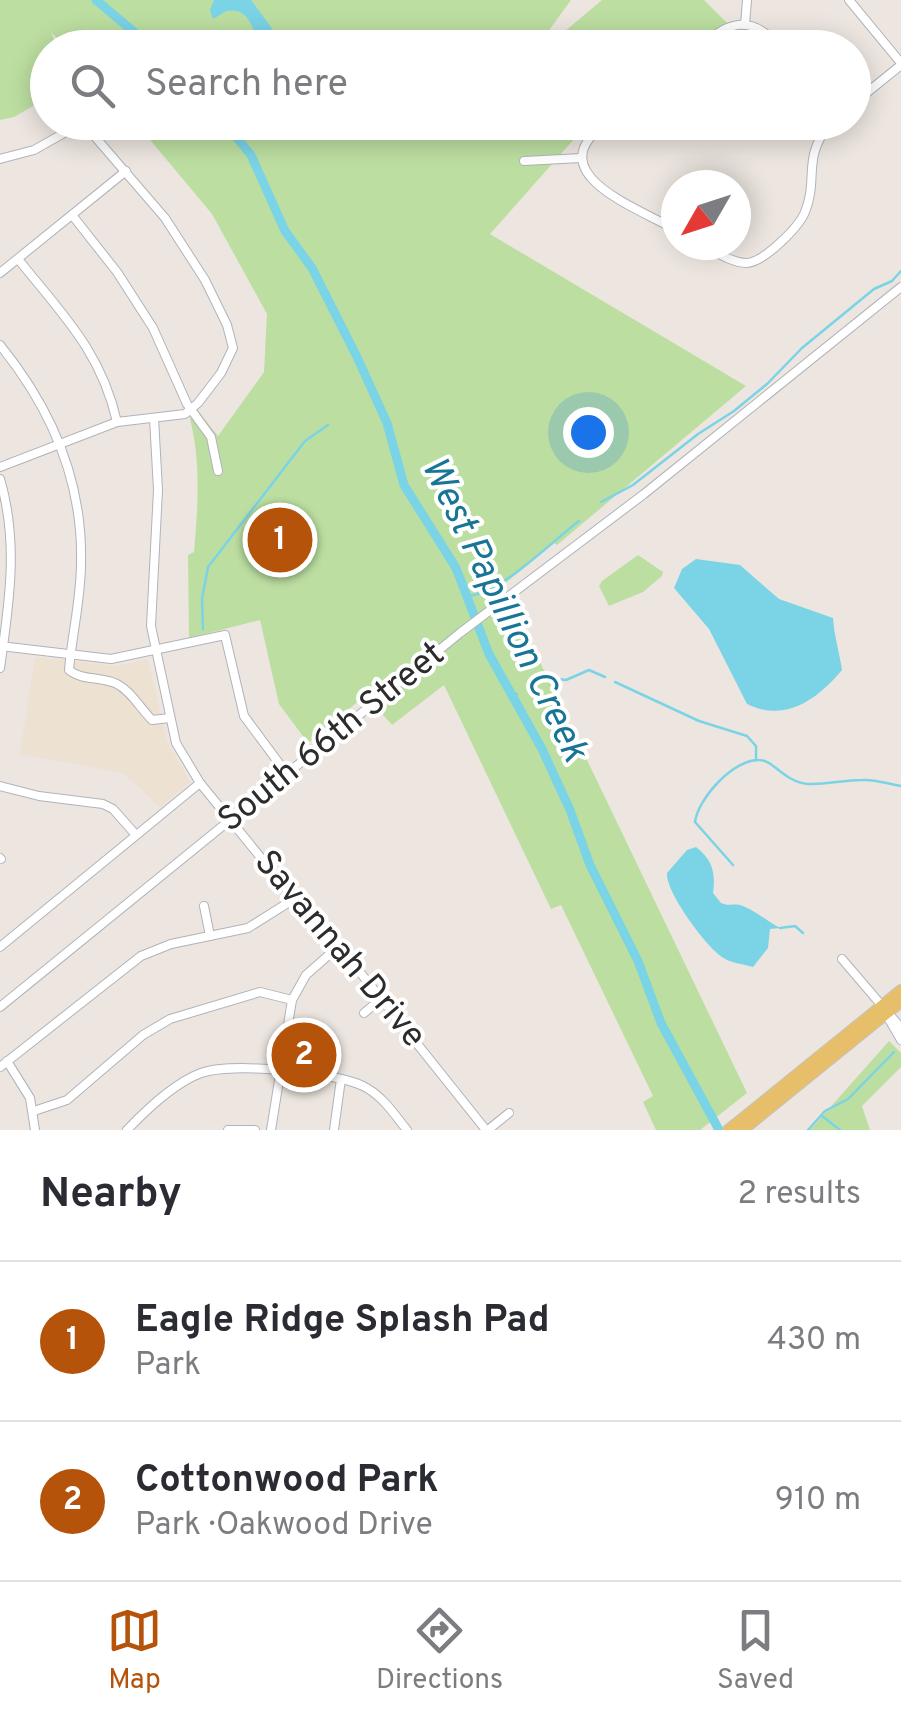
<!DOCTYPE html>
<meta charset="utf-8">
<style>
:root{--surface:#fff;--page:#f2f2f3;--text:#2b2b33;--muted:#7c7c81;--line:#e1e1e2;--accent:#b45309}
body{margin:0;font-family:Overpass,sans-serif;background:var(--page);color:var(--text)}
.compass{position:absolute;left:661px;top:170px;width:90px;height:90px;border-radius:50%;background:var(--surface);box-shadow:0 5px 25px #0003;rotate:231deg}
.you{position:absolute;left:588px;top:432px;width:35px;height:35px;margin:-25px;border:8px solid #fff;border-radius:50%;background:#1a73e8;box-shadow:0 0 0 15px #1a73e833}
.badge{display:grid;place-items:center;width:65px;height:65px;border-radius:50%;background:var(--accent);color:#fff;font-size:32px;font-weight:700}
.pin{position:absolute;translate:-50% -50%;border:5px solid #fff;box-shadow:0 2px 10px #0006}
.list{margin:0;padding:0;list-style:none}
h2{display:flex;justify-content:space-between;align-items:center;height:130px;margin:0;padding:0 40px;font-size:42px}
h2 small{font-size:32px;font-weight:400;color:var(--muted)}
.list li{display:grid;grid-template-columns:65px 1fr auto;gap:30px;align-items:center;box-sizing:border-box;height:160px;padding:0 40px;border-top:2px solid var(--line)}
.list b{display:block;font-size:38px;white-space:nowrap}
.list p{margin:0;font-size:32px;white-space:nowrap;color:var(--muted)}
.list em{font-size:32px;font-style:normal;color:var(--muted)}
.icon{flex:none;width:55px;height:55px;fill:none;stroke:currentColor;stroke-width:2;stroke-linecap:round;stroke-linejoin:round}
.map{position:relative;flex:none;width:901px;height:1130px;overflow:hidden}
.search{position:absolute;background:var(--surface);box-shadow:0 5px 25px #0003;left:30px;right:30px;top:30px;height:110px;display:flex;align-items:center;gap:25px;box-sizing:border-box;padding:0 35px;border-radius:55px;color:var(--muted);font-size:38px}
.sheet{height:450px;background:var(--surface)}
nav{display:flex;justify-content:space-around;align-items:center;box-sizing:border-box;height:140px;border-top:2px solid var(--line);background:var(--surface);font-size:28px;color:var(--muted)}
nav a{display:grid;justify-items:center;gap:5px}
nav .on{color:var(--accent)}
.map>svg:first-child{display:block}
</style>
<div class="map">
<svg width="901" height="1130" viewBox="0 0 901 1130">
<rect width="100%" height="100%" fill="#ede6e0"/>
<polygon fill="#ede1d1" points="35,657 117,666 148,659 167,741 190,782 160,807 123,773 20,754"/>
<g fill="#bcdfa1">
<polygon points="0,0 571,0 537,47 66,48 51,32 57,47 48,48 47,98 14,117 0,120"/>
<polygon points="602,0 704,0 751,47 545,48"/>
<path d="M136,123H612L575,138L490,234L746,386L557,545L554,543L503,585L747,1093L700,1130H656L643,1102L653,1096L561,905L551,909L444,685L392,725L366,695L308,743L279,704L260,620L189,638L188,555L194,552C198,507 201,462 190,419L199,412L218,436L264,372L267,314L212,214Z"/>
<polygon points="638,555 663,572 662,576 643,592 609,606 599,586 602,581"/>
<polygon points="291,1025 319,1027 324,1043 318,1072 285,1066"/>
<polygon points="889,1041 901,1053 901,1067 862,1106 870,1130 810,1130"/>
</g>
<g fill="#7bd3e6">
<path d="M214,0H251L271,27L278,47H258C256,34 249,6 228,11C222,12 218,17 213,19L210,10Z"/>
<path d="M696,559L740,565L779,599L833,618C834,635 840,655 842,670C818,699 785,723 747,704L709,629L674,588L682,569Z"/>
<path d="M696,847C712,859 716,873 713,893L721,903C730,907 736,902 745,907C757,912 767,921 780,928L770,929L768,948L753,967C743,964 730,963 722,957C706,947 665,891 667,873L687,850Z"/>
</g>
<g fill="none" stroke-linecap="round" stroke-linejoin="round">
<g stroke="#7bd3e6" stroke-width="2.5">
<polyline points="601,502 633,485 698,434 734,411 767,384 802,348 874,289 892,281 901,271"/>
<path d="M466,596C500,595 551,542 579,521"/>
<polyline points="203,629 202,599 208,567 305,441 328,425"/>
<polyline points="550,678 566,680 589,670 605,677"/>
<polyline points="615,682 699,721 747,736 756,746 756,758"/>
<polyline points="512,694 517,694"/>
<path d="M733,865L695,822C698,798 734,759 759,760C774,760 784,782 808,784C826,785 843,780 862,780C875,779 888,784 901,786"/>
<polyline points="780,928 795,926 803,933"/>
<polyline points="822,1116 840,1130"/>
<polyline points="808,1130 825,1111 848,1099 894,1052"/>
</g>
<g stroke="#7bd3e6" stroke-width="9">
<polyline points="96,0 153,48"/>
<polyline points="224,122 251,155 285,231 312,268 357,357 387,423 404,485 456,568 489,654 542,749 570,810 590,865 638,961 661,1023 719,1130"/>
</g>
<g stroke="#b0b3bc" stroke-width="10">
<g id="minor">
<polyline points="849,0 901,63"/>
<polyline points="745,25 747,0"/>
<path d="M700,48C728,20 753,14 780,48"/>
<polyline points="854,103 901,65"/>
<path d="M608,122C535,172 636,207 676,230"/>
<polyline points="0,159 34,150 73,128 90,131 165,218 205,280 227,325 233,348 221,373 198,403 185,414 117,422 0,467"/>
<polyline points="524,161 581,158"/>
<polyline points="72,215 117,272 153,328 187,404 211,437 218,471"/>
<path d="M703,245C716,252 732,263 747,263C764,262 799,227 805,212C819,177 801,159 831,122"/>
<path d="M18,259C62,314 101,351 117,422"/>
<polyline points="0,273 126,171"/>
<path d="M0,345C51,408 83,481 81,563C81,599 72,634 69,670C82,681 101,676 117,684C131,691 140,708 152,720L170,718"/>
<polyline points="154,418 158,490 151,626 176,743 200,783 319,929 339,946 486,1130"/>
<path d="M0,479C19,543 9,604 0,668"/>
<polyline points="0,646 111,659 225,635 244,716 287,774"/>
<polyline points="0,786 39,796 103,804 113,809 136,835"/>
<polyline points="0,858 1,859"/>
<polyline points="204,906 210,936"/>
<polyline points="0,947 200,783"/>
<polyline points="842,959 901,1028"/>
<polyline points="0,1007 460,633 644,494 901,287"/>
<polyline points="364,1013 382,998"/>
<polyline points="886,1014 901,1040"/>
<polyline points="7,1061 30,1098 35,1130"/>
<polyline points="0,1067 141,956 171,944 248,928 294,899"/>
<polyline points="34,1111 67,1100 143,1035 170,1019 260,992 292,1000"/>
<path d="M127,1130C147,1109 174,1083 201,1073C231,1062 335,1072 363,1086C382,1095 394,1114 407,1130"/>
<polyline points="228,1130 255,1130"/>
<polyline points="271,1130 292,1000 306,975 339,946"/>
<polyline points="334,1130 341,1079"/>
<polyline points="488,1130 509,1113"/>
</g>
</g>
<g stroke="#c4c4c4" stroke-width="12">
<g id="major">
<polyline points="728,1130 901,990"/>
<polyline points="743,1130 901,1002"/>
</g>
</g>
<use href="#minor" stroke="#fff" stroke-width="8"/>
<use href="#major" stroke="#e7bf6b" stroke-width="10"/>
</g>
<g text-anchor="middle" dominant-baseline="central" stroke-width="8" stroke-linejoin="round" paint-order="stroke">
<g font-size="35" fill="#2c2c2c" stroke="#fff">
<text transform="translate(332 738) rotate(-39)">South 66th Street</text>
<text transform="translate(339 950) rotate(50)">Savannah Drive</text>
</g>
<g font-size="38" font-style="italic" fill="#187595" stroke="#fff">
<text transform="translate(503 610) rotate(64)">West Papillion Creek</text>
</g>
</g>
</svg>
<svg class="compass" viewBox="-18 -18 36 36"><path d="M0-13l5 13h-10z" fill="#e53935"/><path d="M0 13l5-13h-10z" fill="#7c7c81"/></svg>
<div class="you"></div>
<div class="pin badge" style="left:280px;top:540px">1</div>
<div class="pin badge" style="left:304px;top:1055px">2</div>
<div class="search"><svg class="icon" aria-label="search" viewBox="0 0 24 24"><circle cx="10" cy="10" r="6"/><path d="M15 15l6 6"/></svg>Search here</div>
</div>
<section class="sheet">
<h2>Nearby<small>2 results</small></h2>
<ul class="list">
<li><span class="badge">1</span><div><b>Eagle Ridge Splash Pad</b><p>Park</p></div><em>430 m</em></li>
<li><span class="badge">2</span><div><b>Cottonwood Park</b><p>Park · Oakwood Drive</p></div><em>910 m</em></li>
</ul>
</section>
<nav>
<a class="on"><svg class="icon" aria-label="map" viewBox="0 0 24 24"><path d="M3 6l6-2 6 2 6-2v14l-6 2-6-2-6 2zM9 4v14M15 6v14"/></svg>Map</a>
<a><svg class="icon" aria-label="directions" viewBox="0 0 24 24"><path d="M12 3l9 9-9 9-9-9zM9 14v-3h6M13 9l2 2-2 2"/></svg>Directions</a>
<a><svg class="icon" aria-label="saved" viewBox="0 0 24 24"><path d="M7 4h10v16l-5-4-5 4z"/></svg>Saved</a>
</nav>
